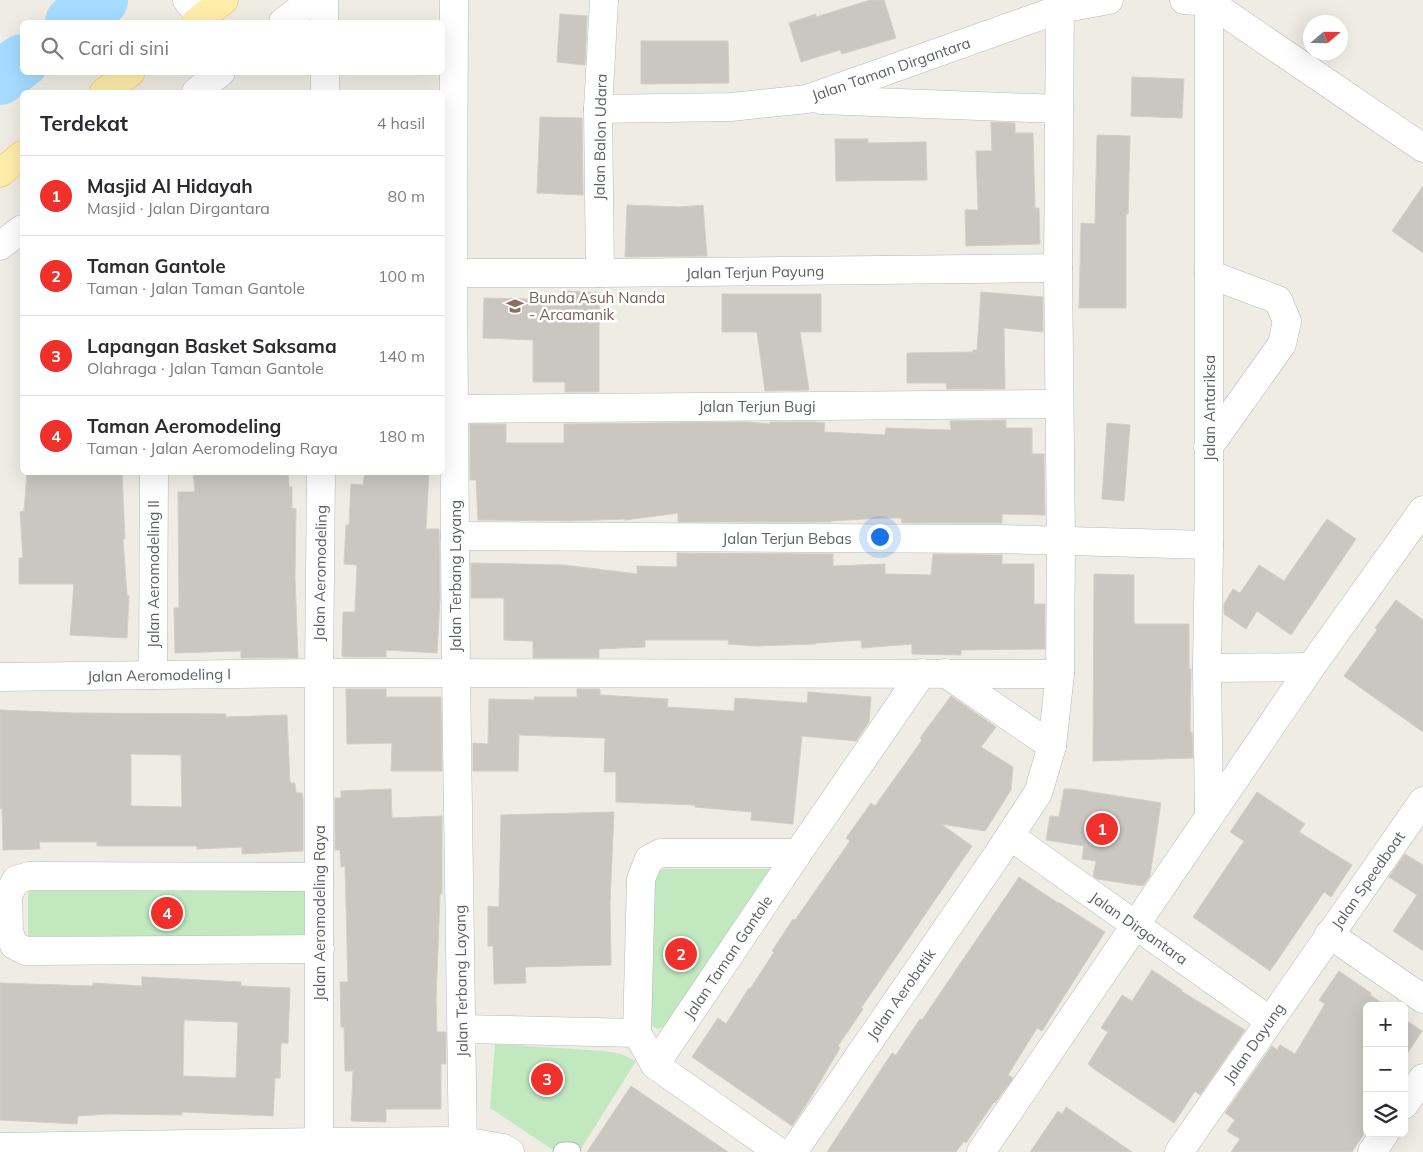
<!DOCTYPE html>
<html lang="id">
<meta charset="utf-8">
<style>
:root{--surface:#fff;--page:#f7f7f7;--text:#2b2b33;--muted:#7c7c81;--line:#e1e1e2;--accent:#ef302b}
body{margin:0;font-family:Mulish,sans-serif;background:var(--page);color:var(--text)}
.controls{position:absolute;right:15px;bottom:15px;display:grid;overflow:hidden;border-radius:8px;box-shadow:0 5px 20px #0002}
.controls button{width:45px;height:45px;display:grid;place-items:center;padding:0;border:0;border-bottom:1px solid var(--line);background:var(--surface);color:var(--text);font:25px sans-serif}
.compass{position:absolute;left:1303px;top:15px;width:45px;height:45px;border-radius:50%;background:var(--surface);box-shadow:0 5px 20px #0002;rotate:70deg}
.you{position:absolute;left:879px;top:536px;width:18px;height:18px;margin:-12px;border:4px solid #fff;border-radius:50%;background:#1a73e8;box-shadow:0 0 0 8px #1a73e833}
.badge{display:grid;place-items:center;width:32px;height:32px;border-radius:50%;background:var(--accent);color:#fff;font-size:16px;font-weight:700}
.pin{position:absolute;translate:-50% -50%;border:2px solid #fff;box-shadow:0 1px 5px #0006}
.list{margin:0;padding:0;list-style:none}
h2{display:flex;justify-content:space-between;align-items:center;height:65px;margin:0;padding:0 20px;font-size:21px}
h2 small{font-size:16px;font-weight:400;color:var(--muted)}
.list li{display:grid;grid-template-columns:32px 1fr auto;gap:15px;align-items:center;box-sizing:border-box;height:80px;padding:0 20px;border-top:1px solid var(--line)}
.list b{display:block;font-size:19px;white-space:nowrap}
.list p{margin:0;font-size:16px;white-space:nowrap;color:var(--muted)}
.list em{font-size:16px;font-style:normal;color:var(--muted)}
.icon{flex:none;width:28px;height:28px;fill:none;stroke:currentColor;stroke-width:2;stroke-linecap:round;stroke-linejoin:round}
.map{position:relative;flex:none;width:1423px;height:1152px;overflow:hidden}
.search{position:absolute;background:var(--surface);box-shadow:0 5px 20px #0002;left:20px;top:20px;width:425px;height:55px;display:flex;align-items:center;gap:12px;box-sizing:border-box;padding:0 18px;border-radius:8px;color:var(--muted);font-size:19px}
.panel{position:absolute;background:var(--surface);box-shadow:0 5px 20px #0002;left:20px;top:90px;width:425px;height:385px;border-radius:8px}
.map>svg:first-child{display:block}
</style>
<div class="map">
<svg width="1423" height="1152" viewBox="0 0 1423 1152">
<rect width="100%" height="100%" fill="#efece4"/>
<g fill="#c2e8c0">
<polygon points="664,869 771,869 671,1019 665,1026 658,1029 650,1025 655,874"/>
<polygon points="28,889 305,890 305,937 28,936"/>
<polygon points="495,1044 604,1051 621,1054 636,1061 579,1152 556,1152 490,1108"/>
</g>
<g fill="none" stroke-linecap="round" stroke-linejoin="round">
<g stroke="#a5dcff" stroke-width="54">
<polyline points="72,22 101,0"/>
<polyline points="0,78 22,61"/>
</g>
</g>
<g fill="#cac7c1" stroke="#d4cec2" fill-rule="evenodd">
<polygon points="870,0 884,0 896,38 842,54 840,50 801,62 789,23 816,14 816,17"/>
<polygon points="560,14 587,16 585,65 557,62"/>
<polygon points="641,41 728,41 729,83 641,84"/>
<polygon points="1132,77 1184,79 1182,118 1131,116"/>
<polygon points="540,117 582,118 583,195 537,193"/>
<polygon points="991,122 1015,123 1015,133 1033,133 1035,208 1039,208 1040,244 966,246 965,210 978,210 976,151 992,151"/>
<polygon points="1097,135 1130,136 1128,214 1126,214 1126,308 1079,308 1081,223 1095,224"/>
<polygon points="835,139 868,139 868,143 926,142 927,180 836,181"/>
<polygon points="1423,186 1423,253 1392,231"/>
<polygon points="627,205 680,207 703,205 707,256 625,257"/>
<polygon points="567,291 600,293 599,327 599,392 565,392 565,382 533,382 533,340 483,338 484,298 566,300"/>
<polygon points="981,292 1043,297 1043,332 1004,328 1005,389 947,389 946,383 907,383 907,353 973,352 973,350 977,350"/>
<polygon points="722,294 821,294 821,332 800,332 809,390 765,391 757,332 722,332"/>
<polygon points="1006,420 1006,428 1032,428 1032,454 1044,454 1045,515 1002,514 1002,523 902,523 901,518 881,518 831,521 831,522 678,522 678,513 625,520 625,519 569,521 478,520 476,480 470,480 470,424 506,424 506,443 564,443 564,424 748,422 770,424 770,422 813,422 825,423 824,432 885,435 886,428 951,430 950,421"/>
<polygon points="1107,423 1130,425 1124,501 1102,499"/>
<polygon points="27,472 122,472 125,539 123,539 127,596 129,596 127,638 70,635 74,584 19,584 19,558 23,558 20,512 24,511"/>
<polygon points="193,472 288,472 289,487 292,487 292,508 296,509 295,577 298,658 241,658 241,651 175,653 174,608 179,608 178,492 195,492"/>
<polygon points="365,472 429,472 426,529 439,529 440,598 437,653 386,650 386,657 345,657 342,656 343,612 355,612 357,565 344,564 346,525 349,525 351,484 363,485"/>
<polygon points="1327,519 1356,539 1291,635 1257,611 1246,629 1224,614 1224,604 1233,589 1240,593 1259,565 1284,581"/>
<polygon points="677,553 833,554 833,566 885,564 885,574 931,575 933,554 1002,555 1002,564 1034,564 1034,604 1045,604 1045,649 961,650 961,655 912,654 912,644 862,648 861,640 816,643 816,644 757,646 728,644 729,640 645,640 645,647 599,649 599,658 533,658 533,641 504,640 504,598 471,598 471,563 564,565 637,574 637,566 677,567"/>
<polygon points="1094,574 1134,575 1134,624 1189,624 1189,669 1191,669 1190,732 1192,732 1193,758 1093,761"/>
<polygon points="1396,600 1423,620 1423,732 1344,676 1377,630 1375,628"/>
<polygon points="346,689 386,689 386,697 441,697 442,771 391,771 392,743 347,744"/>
<polygon points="577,689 600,689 600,695 668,699 667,707 734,711 735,698 807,703 808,692 871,697 869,722 856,741 802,736 793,824 751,820 752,812 695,807 695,805 616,802 616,772 604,772 605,738 519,735 518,771 473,771 473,743 488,744 489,699 534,700 534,697 577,697"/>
<polygon points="951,696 996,727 981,747 1013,767 1011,790 985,831 941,824 972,846 861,1008 863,1009 838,1046 840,1048 808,1102 792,1126 692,1057 718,1018 726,1024 749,988 750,989 774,952 772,951 793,919 795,920 850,841 846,838 871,803 875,806 917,747 922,740 920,738"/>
<path d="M0,710L74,713L226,714V717L287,715L290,783H295L296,793H302L303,799V851L242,854V847L197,849V846H97V842H39L40,849L3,850L2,808L0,809ZM131,754L181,755L182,807L131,806Z"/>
<polygon points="391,789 392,818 442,816 442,894 440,894 436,1000 437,1032 446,1032 446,1064 441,1064 441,1109 386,1109 386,1122 351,1121 353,1071 345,1071 344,1027 341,1027 340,982 348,982 345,866 341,867 340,850 335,850 335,798 341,798 341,791"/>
<polygon points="1064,789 1074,789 1161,803 1150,876 1143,886 1097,879 1093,876 1096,861 1082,859 1084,846 1046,840 1050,816 1059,817"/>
<polygon points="1257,792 1305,824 1299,832 1352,865 1331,897 1324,892 1270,971 1193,917 1244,841 1230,832"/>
<polygon points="614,812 610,902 611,965 525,967 526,983 494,984 493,946 488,946 488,906 499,907 501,815"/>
<polygon points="1405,854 1423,865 1423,951 1393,931 1417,895 1389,877"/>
<polygon points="1019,877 1058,903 1058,902 1105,932 1042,1031 1037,1028 1008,1075 1013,1078 995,1103 994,1102 966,1143 964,1141 956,1152 827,1152 892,1053 896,1055 920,1019 922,1020"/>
<polygon points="1152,970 1182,990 1181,991 1245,1030 1200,1095 1195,1091 1174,1123 1091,1067 1091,1066 1088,1064 1108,1032 1101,1028 1122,995 1132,1001"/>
<polygon points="1339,971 1371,993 1370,995 1386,1006 1367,1006 1367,1129 1352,1152 1231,1152 1240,1139 1227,1131 1235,1120 1225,1113 1272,1046 1277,1050 1280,1045 1295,1054 1325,1004 1319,1000"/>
<path d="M142,977L241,982V986L290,988L288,1043H281L280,1078H275L273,1116L182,1112V1115L108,1114L78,1116L77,1124L0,1120V983L93,986V983L142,986ZM184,1020L238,1022L236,1078L183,1076Z"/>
<polygon points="1404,1019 1422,1031 1404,1058"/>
<polygon points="631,1086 681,1120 728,1152 587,1152"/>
<polygon points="1066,1107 1132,1152 1030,1152 1058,1111 1062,1114"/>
</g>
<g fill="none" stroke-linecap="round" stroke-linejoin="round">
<g stroke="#b5b8bc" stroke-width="21">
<polyline id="lane" points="563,1152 571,1152"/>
</g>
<g stroke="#b5b8bc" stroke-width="29">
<g id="street">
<polyline points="187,0 202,18"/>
<polyline points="324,0 324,22"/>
<polyline points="454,0 453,273 456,674 463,1152"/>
<polyline points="1184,0 1209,2 1423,148"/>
<polyline points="283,22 312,0"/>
<polyline points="196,92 221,72"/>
<polyline points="325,92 325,72"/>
<polyline points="821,100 1059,109"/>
<polyline points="598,109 731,107 807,99 1060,9 1109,0"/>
<polyline points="0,246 22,229"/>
<polyline points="453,273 600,273 1058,268"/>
<polyline points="600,273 598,109 604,0"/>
<polyline points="455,409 1059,404"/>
<polyline points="1208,448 1282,344 1287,321 1278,300 1209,274"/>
<polyline points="455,536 1000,539 1209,545"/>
<polyline points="1207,668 1311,667"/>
<polyline points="945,673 1052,746"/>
<polyline points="153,675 154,472"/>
<polyline points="0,677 319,673 1060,674"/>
<polyline points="1209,816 1207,668 1209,545 1209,0"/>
<polyline points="1010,836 1269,1020"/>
<polyline points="319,877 29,876 16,880 8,895 9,932 14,945 25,951 320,949"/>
<polyline points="1329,934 1423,999"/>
<polyline points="462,1029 637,1033 655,1065 779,1152"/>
<polyline points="637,1033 641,879 649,859 661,853 798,853"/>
<polyline points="655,1065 798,853 922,673"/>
<polyline points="1404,1105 1423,1078"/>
<polyline points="0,1147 319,1142 463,1141 503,1148 510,1152"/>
<polyline points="319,1152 319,673 321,472"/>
<polyline points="793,1152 996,857 1038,793 1052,746 1060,674 1061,541 1058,268 1060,0"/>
<polyline points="981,1152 1311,667 1423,510"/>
<polyline points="1179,1152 1423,801"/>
<polyline points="1372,1152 1385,1133"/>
</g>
</g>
<g stroke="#f6c157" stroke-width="29">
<g id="primary">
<polyline points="196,22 224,0"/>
<polyline points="104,92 131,72"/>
<polyline points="0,173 22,155"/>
</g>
</g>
<use href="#lane" stroke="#fff" stroke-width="19"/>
<use href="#street" stroke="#fff" stroke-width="28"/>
<use href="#primary" stroke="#ffedaa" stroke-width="28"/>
</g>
<defs>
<g id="school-bare" transform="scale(1.35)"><path d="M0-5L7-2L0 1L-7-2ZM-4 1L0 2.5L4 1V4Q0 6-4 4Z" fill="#8d6e63" stroke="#fff" stroke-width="2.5" paint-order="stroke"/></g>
</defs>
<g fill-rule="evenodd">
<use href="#school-bare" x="515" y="306"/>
</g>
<g text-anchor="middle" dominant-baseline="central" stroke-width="5" stroke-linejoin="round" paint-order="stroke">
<g font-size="15" fill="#5c6165" stroke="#fff">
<text transform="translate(891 69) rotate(-19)">Jalan Taman Dirgantara</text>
<text transform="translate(600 137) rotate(-89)">Jalan Balon Udara</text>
<text transform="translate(755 272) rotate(-1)">Jalan Terjun Payung</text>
<text x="757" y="406">Jalan Terjun Bugi</text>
<text transform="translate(1209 408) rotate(-90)">Jalan Antariksa</text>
<text x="787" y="538">Jalan Terjun Bebas</text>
<text transform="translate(320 573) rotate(-89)">Jalan Aeromodeling</text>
<text transform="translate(153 574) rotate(-90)">Jalan Aeromodeling II</text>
<text transform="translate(455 576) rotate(-90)">Jalan Terbang Layang</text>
<text transform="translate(159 675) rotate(-1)">Jalan Aeromodeling I</text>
<text transform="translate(1368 880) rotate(-55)">Jalan Speedboat</text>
<text transform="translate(319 913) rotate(-90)">Jalan Aeromodeling Raya</text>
<text transform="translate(1139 928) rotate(35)">Jalan Dirgantara</text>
<text transform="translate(728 957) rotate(-56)">Jalan Taman Gantole</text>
<text transform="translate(461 981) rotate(-91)">Jalan Terbang Layang</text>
<text transform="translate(901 994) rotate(-55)">Jalan Aerobatik</text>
<text transform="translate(1254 1043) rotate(-55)">Jalan Dayung</text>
</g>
<g font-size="15" fill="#785e54" stroke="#fff" text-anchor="start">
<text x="529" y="297">Bunda Asuh Nanda<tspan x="529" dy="17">- Arcamanik</tspan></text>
</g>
</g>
</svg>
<div class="controls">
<button>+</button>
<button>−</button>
<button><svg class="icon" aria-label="layers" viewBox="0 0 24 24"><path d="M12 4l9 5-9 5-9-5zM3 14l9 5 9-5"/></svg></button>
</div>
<svg class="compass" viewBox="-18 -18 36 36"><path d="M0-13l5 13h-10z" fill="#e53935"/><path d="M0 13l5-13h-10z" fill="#7c7c81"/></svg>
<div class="you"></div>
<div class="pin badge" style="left:1102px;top:829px">1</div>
<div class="pin badge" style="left:681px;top:954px">2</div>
<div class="pin badge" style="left:547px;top:1079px">3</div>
<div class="pin badge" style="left:167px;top:913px">4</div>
<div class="search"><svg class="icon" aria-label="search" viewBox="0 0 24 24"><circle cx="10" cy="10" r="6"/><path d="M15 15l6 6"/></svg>Cari di sini</div>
<section class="panel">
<h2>Terdekat<small>4 hasil</small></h2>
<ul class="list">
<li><span class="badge">1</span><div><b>Masjid Al Hidayah</b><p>Masjid · Jalan Dirgantara</p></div><em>80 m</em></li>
<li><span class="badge">2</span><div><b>Taman Gantole</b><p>Taman · Jalan Taman Gantole</p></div><em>100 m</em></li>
<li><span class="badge">3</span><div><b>Lapangan Basket Saksama</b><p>Olahraga · Jalan Taman Gantole</p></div><em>140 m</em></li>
<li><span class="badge">4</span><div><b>Taman Aeromodeling</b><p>Taman · Jalan Aeromodeling Raya</p></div><em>180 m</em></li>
</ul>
</section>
</div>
